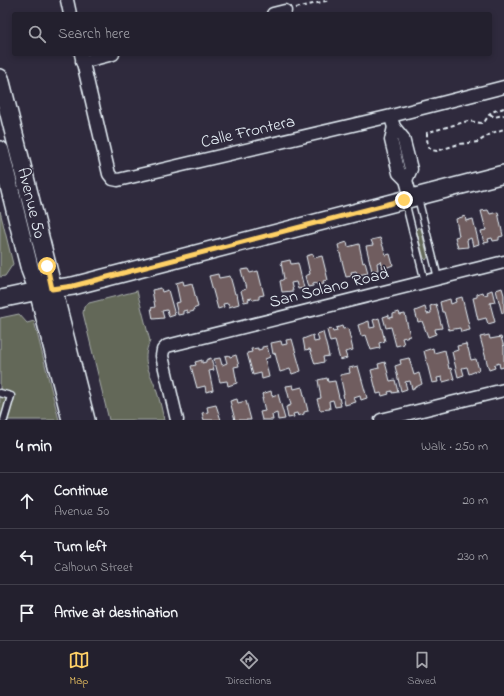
<!DOCTYPE html>
<meta charset="utf-8">
<style>
:root{--surface:#23202e;--page:#2b2836;--text:#f1f3f6;--muted:#a3a3aa;--line:#403e4a;--accent:#ffd166}
body{margin:0;font-family:"Indie Flower",sans-serif;background:var(--page);color:var(--text)}
.stop{position:absolute;width:12px;height:12px;margin:-9px;border:3px solid #ffd166;border-radius:50%;background:#fff}
.stop.end{background:#ffd166;border-color:#fff;box-shadow:0 1px 4px #0008}
.list{margin:0;padding:0;list-style:none}
h2{display:flex;justify-content:space-between;align-items:center;height:52px;margin:0;padding:0 16px;font-size:17px}
h2 small{font-size:13px;font-weight:400;color:var(--muted)}
.list li{display:grid;grid-template-columns:26px 1fr auto;gap:12px;align-items:center;box-sizing:border-box;height:56px;padding:0 16px;border-top:1px solid var(--line)}
.list b{display:block;font-size:15px;white-space:nowrap}
.list p{margin:0;font-size:13px;white-space:nowrap;color:var(--muted)}
.list em{font-size:13px;font-style:normal;color:var(--muted)}
.icon{flex:none;width:22px;height:22px;fill:none;stroke:currentColor;stroke-width:2;stroke-linecap:round;stroke-linejoin:round}
.map{position:relative;flex:none;width:504px;height:420px;overflow:hidden}
.search{position:absolute;background:var(--surface);box-shadow:0 2px 6px #0003;left:12px;right:12px;top:12px;height:44px;display:flex;align-items:center;gap:10px;box-sizing:border-box;padding:0 14px;border-radius:4px;color:var(--muted);font-size:15px}
.sheet{height:220px;background:var(--surface)}
nav{display:flex;justify-content:space-around;align-items:center;box-sizing:border-box;height:56px;border-top:1px solid var(--line);background:var(--surface);font-size:11px;color:var(--muted)}
nav a{display:grid;justify-items:center;gap:2px}
nav .on{color:var(--accent)}
.map>svg:first-child{display:block}
</style>
<div class="map">
<svg width="504" height="420" viewBox="0 0 504 420">
<rect width="100%" height="100%" fill="#2f2a3d"/>
<filter id="ink" filterUnits="userSpaceOnUse"><feTurbulence type="fractalNoise" baseFrequency=".025" numOctaves="2"/><feDisplacementMap in="SourceGraphic" scale="8" xChannelSelector="R" yChannelSelector="G"/><feConvolveMatrix kernelMatrix="1 2 1 2 8 2 1 2 1" color-interpolation-filters="sRGB"/></filter>
<g filter="url(#ink)">
<g fill="#636759" stroke="#a6aca8">
<polygon points="0,211 13,264 5,276 0,277"/>
<polygon points="418,227 421,229 428,257 426,260 424,258 416,230"/>
<path d="M137,291L150,341C140,363 151,372 157,392C160,401 162,411 164,420H109L83,313L84,307L89,303Z"/>
<polygon points="19,314 27,323 34,321 59,420 0,420 0,318"/>
</g>
<g fill="#705d5e" stroke="#e8f1f8">
<polygon points="488,210 490,214 498,212 503,236 499,237 499,240 493,241 492,238 488,239 489,242 484,243 481,231 486,230 481,211"/>
<polygon points="465,216 466,221 473,219 479,244 473,246 471,238 467,240 468,247 458,248 455,237 459,236 456,219"/>
<polygon points="380,238 386,255 390,254 393,265 383,269 381,261 377,263 378,270 372,271 366,246 373,245 371,240"/>
<polygon points="347,242 348,247 359,244 363,263 365,262 368,273 358,275 356,271 351,272 352,276 346,277 338,245"/>
<polygon points="313,254 314,258 322,256 328,280 323,281 324,284 317,285 317,283 313,284 313,286 308,287 305,276 310,274 306,256"/>
<polygon points="290,260 291,264 298,263 304,288 298,289 296,282 291,283 293,291 282,292 280,281 284,279 281,262"/>
<polygon points="248,269 250,273 258,271 264,295 259,296 259,299 253,300 252,298 248,299 249,301 244,302 241,291 246,289 241,270"/>
<polygon points="218,274 219,278 230,276 235,294 237,294 239,304 229,307 228,303 223,304 224,307 218,309 209,276"/>
<polygon points="183,281 184,285 192,283 198,307 193,309 194,311 187,313 187,310 183,311 183,314 178,315 175,303 180,302 176,283"/>
<polygon points="161,288 162,292 168,290 175,315 169,317 167,310 162,311 164,318 153,319 151,308 155,307 152,290"/>
<polygon points="502,288 504,295 504,313 502,313 496,290"/>
<polygon points="492,290 495,302 490,303 495,322 488,324 486,318 478,320 473,298 477,297 477,294 483,292 484,295 488,294 487,292"/>
<polygon points="462,297 470,330 461,332 460,328 449,330 444,312 442,312 440,302 450,299 451,304 456,302 455,299"/>
<polygon points="436,304 442,328 435,329 436,334 428,337 422,321 418,322 415,311 425,307 427,314 431,313 430,306"/>
<polygon points="399,312 400,315 405,314 410,336 402,338 404,344 396,346 391,327 386,328 383,317 389,315 389,318 393,317 393,314"/>
<polygon points="379,318 385,341 379,343 380,348 371,350 366,335 361,336 358,325 369,321 370,328 375,327 373,320"/>
<polygon points="342,326 343,329 348,328 353,350 345,352 347,358 340,360 335,341 330,342 327,330 332,329 333,332 337,331 336,328"/>
<polygon points="323,332 329,356 323,357 324,362 315,364 310,349 305,350 303,339 313,335 314,342 319,341 317,334"/>
<polygon points="489,335 490,339 501,337 504,347 504,367 500,368 499,363 494,365 495,368 489,370 480,337"/>
<polygon points="292,339 301,371 292,374 290,369 280,372 275,353 273,354 271,343 281,341 282,345 287,344 286,340"/>
<polygon points="466,344 467,348 468,348 471,360 476,359 479,370 469,374 467,367 462,368 464,375 458,377 452,352 458,350 457,346"/>
<polygon points="267,346 270,357 265,359 269,377 262,379 261,373 253,375 247,353 252,352 251,349 258,348 258,350 262,349 262,347"/>
<polygon points="433,348 434,353 445,350 449,369 451,368 454,379 443,382 442,377 437,378 438,382 432,383 424,351"/>
<polygon points="229,355 230,357 236,355 239,366 234,367 237,383 228,386 227,381 220,382 214,359 220,358 222,365 227,363 225,356"/>
<polygon points="211,358 214,370 209,371 213,390 206,392 205,386 197,388 191,366 196,365 195,362 202,360 202,363 206,362 206,360"/>
<polygon points="409,358 414,375 419,373 422,384 412,389 410,381 405,382 407,389 401,391 395,366 401,364 400,360"/>
<polygon points="385,362 390,381 395,380 398,392 392,393 392,391 388,392 389,394 382,396 381,393 377,394 371,370 379,368 378,364"/>
<polygon points="358,366 367,398 361,400 360,396 354,398 356,402 345,405 343,394 344,394 340,375 350,373 349,368"/>
<polygon points="327,378 328,382 335,381 341,406 335,407 333,400 329,401 330,409 320,410 317,399 321,398 318,380"/>
<polygon points="293,385 294,389 302,387 308,411 304,412 304,414 298,416 297,413 293,414 294,417 288,418 286,407 291,405 286,386"/>
<polygon points="271,391 272,396 278,394 285,419 278,420 277,413 272,415 273,420 262,420 260,412 265,411 262,398 263,398 262,394"/>
<polygon points="237,399 238,403 246,401 251,420 233,420 235,420 230,401"/>
<polygon points="216,405 221,420 204,420 202,413 208,412 207,407"/>
</g>
<g fill="none" stroke-linecap="round" stroke-linejoin="round">
<g stroke="#e8f1f8" stroke-width="9">
<g id="lane">
<polyline points="418,198 438,278"/>
<polyline points="405,201 425,282"/>
<polyline points="0,393 11,396 4,420"/>
</g>
</g>
<g stroke="#e8f1f8" stroke-width="15">
<g id="street">
<polyline points="67,0 70,14"/>
<polyline points="273,14 285,11"/>
<polyline points="81,54 109,174 113,179 118,180 391,116 504,87"/>
<polyline points="82,62 113,54"/>
<polyline points="392,121 394,127 403,138 411,169 406,180"/>
<polyline points="394,127 391,140 399,173 406,180 411,198"/>
<polyline points="177,420 162,356 163,350 167,346 504,262"/>
<polyline points="381,420 504,390"/>
</g>
</g>
<g stroke="#e8f1f8" stroke-width="20">
<g id="secondary">
<polyline points="0,78 86,420"/>
<polyline points="0,150 30,270 38,291 71,420"/>
<polyline points="0,299 38,291 73,286 504,174"/>
</g>
</g>
<g stroke="#e8f1f8" stroke-width="2" stroke-dasharray="4 3" stroke-linecap="butt">
<polyline points="296,8 330,0"/>
<path d="M504,108L491,112L485,121L481,123L468,121L429,132L427,133C427,139 427,146 431,150L437,151L459,144L478,142L492,133L504,129"/>
<polyline points="490,114 494,117 504,115"/>
</g>
<use href="#lane" stroke="#2f2a3d" stroke-width="6"/>
<use href="#street" stroke="#2f2a3d" stroke-width="12"/>
<use href="#secondary" stroke="#2f2a3d" stroke-width="17"/>
</g>
</g>
<g fill="none" stroke-linecap="round" stroke-linejoin="round" filter="url(#ink)">
<polyline stroke="#ffd166" stroke-width="5" points="47,266 52,289 73,286 404,200"/>
</g>
<g text-anchor="middle" dominant-baseline="central" stroke-width="3" stroke-linejoin="round" paint-order="stroke">
<g font-size="17" fill="#e8f1f8" stroke="#2f2a3d">
<text transform="translate(248 132) rotate(-13)">Calle Frontera</text>
<text transform="translate(31 203) rotate(76)">Avenue 50</text>
<text transform="translate(329 288) rotate(-14)">San Solano Road</text>
</g>
</g>
</svg>
<div class="stop" style="left:47px;top:266px"></div>
<div class="stop end" style="left:404px;top:200px"></div>
<div class="search"><svg class="icon" aria-label="search" viewBox="0 0 24 24"><circle cx="10" cy="10" r="6"/><path d="M15 15l6 6"/></svg>Search here</div>
</div>
<section class="sheet">
<h2>4 min<small>Walk · 250 m</small></h2>
<ul class="list">
<li><svg class="icon" aria-label="ahead" viewBox="0 0 24 24"><path d="M12 20V5M6 11l6-6 6 6"/></svg><div><b>Continue</b><p>Avenue 50</p></div><em>20 m</em></li>
<li><svg class="icon" aria-label="left" viewBox="0 0 24 24"><path d="M17 20v-9H6M10 6l-5 5 5 5"/></svg><div><b>Turn left</b><p>Calhoun Street</p></div><em>230 m</em></li>
<li><svg class="icon" aria-label="arrive" viewBox="0 0 24 24"><path d="M6 21V4h12l-3 4 3 4H6"/></svg><div><b>Arrive at destination</b></div></li>
</ul>
</section>
<nav>
<a class="on"><svg class="icon" aria-label="map" viewBox="0 0 24 24"><path d="M3 6l6-2 6 2 6-2v14l-6 2-6-2-6 2zM9 4v14M15 6v14"/></svg>Map</a>
<a><svg class="icon" aria-label="directions" viewBox="0 0 24 24"><path d="M12 3l9 9-9 9-9-9zM9 14v-3h6M13 9l2 2-2 2"/></svg>Directions</a>
<a><svg class="icon" aria-label="saved" viewBox="0 0 24 24"><path d="M7 4h10v16l-5-4-5 4z"/></svg>Saved</a>
</nav>
